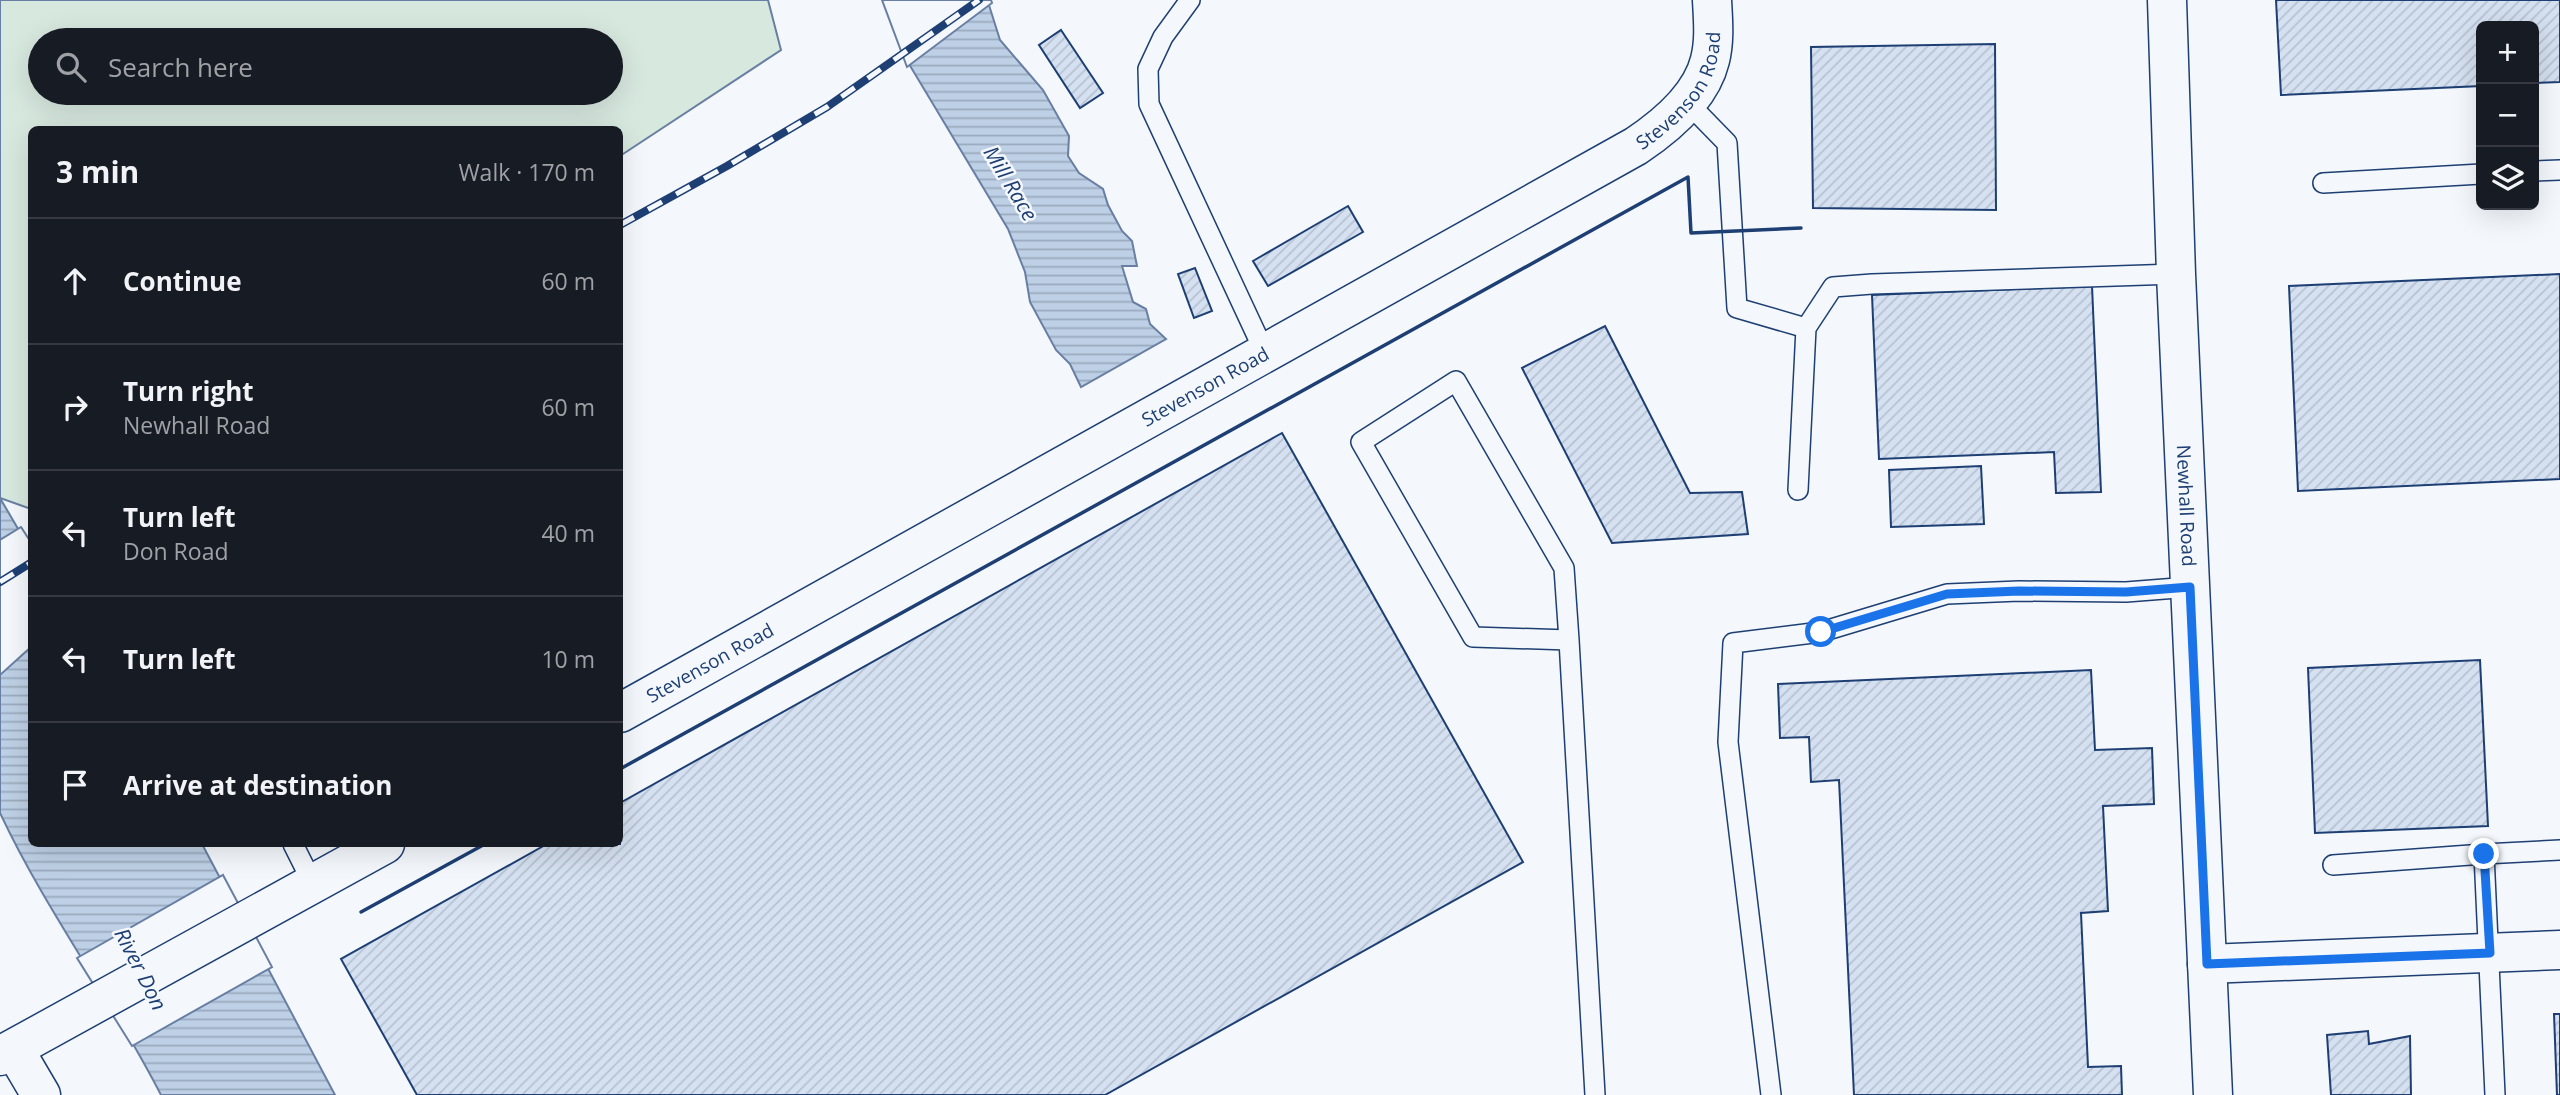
<!DOCTYPE html>
<meta charset="utf-8">
<style>
:root{--surface:#171b24;--page:#242831;--text:#f1f3f6;--muted:#9ea1a6;--line:#363941}
body{margin:0;font-family:"Open Sans",sans-serif;background:var(--page);color:var(--text)}
.controls{position:absolute;right:21px;top:21px;display:grid;overflow:hidden;border-radius:10px;box-shadow:0 7px 28px #0002}
.controls button{width:63px;height:63px;display:grid;place-items:center;padding:0;border:0;border-bottom:2px solid var(--line);background:var(--surface);color:var(--text);font:35px sans-serif}
.stop{position:absolute;width:21px;height:21px;margin:-16px;border:5px solid #1a73e8;border-radius:50%;background:#fff}
.stop.end{background:#1a73e8;border-color:#fff;box-shadow:0 2px 7px #0008}
.list{margin:0;padding:0;list-style:none}
h2{display:flex;justify-content:space-between;align-items:center;height:91px;margin:0;padding:0 28px;font-size:30px}
h2 small{font-size:23px;font-weight:400;color:var(--muted)}
.list li{display:grid;grid-template-columns:46px 1fr auto;gap:21px;align-items:center;box-sizing:border-box;height:126px;padding:0 28px;border-top:2px solid var(--line)}
.list b{display:block;font-size:26px;white-space:nowrap}
.list p{margin:0;font-size:23px;white-space:nowrap;color:var(--muted)}
.list em{font-size:23px;font-style:normal;color:var(--muted)}
.icon{flex:none;width:38px;height:38px;fill:none;stroke:currentColor;stroke-width:2;stroke-linecap:round;stroke-linejoin:round}
.map{position:relative;flex:none;width:2560px;height:1095px;overflow:hidden}
.search{position:absolute;background:var(--surface);box-shadow:0 7px 28px #0002;left:28px;top:28px;width:595px;height:77px;display:flex;align-items:center;gap:18px;box-sizing:border-box;padding:0 24px;border-radius:38px;color:var(--muted);font-size:26px}
.panel{position:absolute;background:var(--surface);box-shadow:0 7px 28px #0002;left:28px;top:126px;width:595px;height:721px;border-radius:10px}
.map>svg:first-child{display:block}
</style>
<div class="map">
<svg width="2560" height="1095" viewBox="0 0 2560 1095">
<defs>
<pattern id="water-rules" width="6" height="5" patternUnits="userSpaceOnUse" patternTransform="scale(1.75)"><rect width="6" height="5" fill="#bed0e5"/><path d="M0 2.5h6" fill="none" stroke="#9aaabe"/></pattern>
<pattern id="building-hatch" width="6" height="6" patternUnits="userSpaceOnUse" patternTransform="scale(1.75)"><rect width="6" height="6" fill="#d5e0f0"/><path d="M-1 1l2-2M0 6l6-6M5 7l2-2" fill="none" stroke="#b6c1d1"/></pattern>
</defs>
<rect width="100%" height="100%" fill="#f4f7fb"/>
<path fill="#d7e8df" stroke="#687fa3" stroke-width="2" fill-rule="evenodd" d="M0,0H768L781,50L620,156V130H32L31,509L0,498ZM40,40H611V93H40Z"/>
<g fill="url(#water-rules)" stroke="#687fa3" stroke-width="2">
<polygon points="988,2 1000,40 1043,90 1069,136 1068,156 1079,173 1103,189 1108,205 1122,231 1132,241 1137,266 1122,266 1133,302 1146,309 1150,324 1166,339 1081,387 1070,364 1056,350 1030,302 1025,272 1008,229 909,64"/>
<path d="M0,498L31,551L32,844H202L335,1095H161C112,999 46,911 0,813Z"/>
</g>
<g fill="#f4f7fb" stroke="#687fa3" stroke-width="2">
<polygon points="882,0 991,0 992,3 907,67"/>
<polygon points="21,527 32,544 31,647 0,675 0,540"/>
<polygon points="223,875 272,967 132,1046 77,958"/>
</g>
<g fill="url(#building-hatch)" stroke="#1d3f73" stroke-width="2">
<polygon points="2276,0 2560,0 2560,82 2534,83 2534,26 2481,26 2481,86 2281,95"/>
<polygon points="1061,30 1103,93 1080,108 1039,45"/>
<polygon points="1995,44 1996,210 1813,208 1811,47"/>
<polygon points="1348,206 1363,232 1268,286 1253,261"/>
<polygon points="1195,268 1212,311 1194,318 1178,274"/>
<polygon points="2560,274 2560,479 2298,491 2289,286"/>
<polygon points="2092,286 2101,492 2056,493 2054,452 1879,459 1872,295"/>
<polygon points="1605,326 1690,493 1742,492 1748,534 1612,543 1522,368"/>
<polygon points="1282,433 1523,862 1105,1095 417,1095 341,959 547,844 620,844 620,803"/>
<polygon points="1981,466 1984,524 1891,527 1889,470"/>
<polygon points="2480,660 2488,826 2315,833 2308,668"/>
<polygon points="2091,670 2095,750 2152,748 2154,804 2103,806 2108,911 2081,913 2088,1067 2121,1066 2122,1095 1854,1095 1839,780 1811,782 1809,737 1780,738 1778,684"/>
<polygon points="2554,1014 2560,1014 2560,1095 2557,1095"/>
<polygon points="2368,1031 2369,1044 2410,1036 2411,1095 2331,1095 2327,1035"/>
</g>
<g fill="none" stroke-linecap="round" stroke-linejoin="round">
<g stroke="#1d3f73" stroke-width="22">
<g id="service">
<polyline points="1190,0 1163,37 1148,69 1149,104 1265,353"/>
<polyline points="1687,102 1727,143 1737,308 1806,328"/>
<polyline points="2534,171 2560,170"/>
<polyline points="2323,183 2481,174"/>
<polyline points="1798,490 1806,328 1833,287 1872,284 2176,274"/>
<polyline points="1569,640 1473,637 1361,442 1456,381 1564,568 1569,640 1595,1095"/>
<polyline points="293,844 313,884"/>
<polyline points="2333,865 2484,854"/>
<polyline points="1771,1095 1728,742 1733,643 1821,632 1947,594 2019,591 2126,592 2190,587"/>
<polyline points="2495,1095 2484,854 2560,850"/>
</g>
</g>
<g stroke="#1d3f73" stroke-width="41">
<g id="minor">
<path id="s1" d="M620,713L1636,146C1666,126 1701,97 1710,60C1715,40 1713,20 1712,0"/>
<polyline points="2207,964 2560,950"/>
<polyline points="14,1049 41,1095"/>
<polyline points="0,1056 385,844"/>
</g>
</g>
<g stroke="#1d3f73" stroke-width="41">
<g id="secondary">
<path id="s2" d="M2167,0L2176,274L2213,1095"/>
</g>
</g>
<use href="#service" stroke="#f4f7fb" stroke-width="19"/>
<use href="#minor" stroke="#f4f7fb" stroke-width="38"/>
<use href="#secondary" stroke="#f4f7fb" stroke-width="38"/>
<g stroke="#1d3f73" stroke-width="8">
<g id="rail">
<polyline points="620,225 727,166 827,107 979,0"/>
<polyline points="0,582 32,562"/>
</g>
</g>
<use href="#rail" stroke="#f4f7fb" stroke-width="5" stroke-dasharray="16" stroke-linecap="butt"/>
<g stroke="#1d3f73" stroke-width="3.5">
<polyline points="620,769 1688,177 1691,233 1801,228"/>
<polyline points="361,912 485,844"/>
</g>
</g>
<g fill="none" stroke-linecap="round" stroke-linejoin="round">
<polyline stroke="#1a73e8" stroke-width="9" points="1821,632 1947,594 2019,591 2126,592 2190,587 2207,964 2490,953 2484,854"/>
</g>
<g text-anchor="middle" dominant-baseline="central" stroke-width="5" stroke-linejoin="round" paint-order="stroke">
<g font-size="19" fill="#1d3f73" stroke="#f4f7fb">
<text stroke="none"><textPath href="#s1" startOffset="1237">Stevenson Road</textPath></text>
<text stroke="none"><textPath href="#s1" startOffset="670">Stevenson Road</textPath></text>
<text stroke="none"><textPath href="#s2" startOffset="506">Newhall Road</textPath></text>
<text stroke="none"><textPath href="#s1" startOffset="103">Stevenson Road</textPath></text>
</g>
<g font-size="21" font-style="italic" fill="#1d3f73" stroke="#f4f7fb">
<text transform="translate(1011 183) rotate(59)">Mill Race</text>
<text transform="translate(141 969) rotate(63)">River Don</text>
</g>
</g>
</svg>
<div class="controls">
<button>+</button>
<button>−</button>
<button><svg class="icon" aria-label="layers" viewBox="0 0 24 24"><path d="M12 4l9 5-9 5-9-5zM3 14l9 5 9-5"/></svg></button>
</div>
<div class="stop" style="left:1821px;top:632px"></div>
<div class="stop end" style="left:2484px;top:854px"></div>
<div class="search"><svg class="icon" aria-label="search" viewBox="0 0 24 24"><circle cx="10" cy="10" r="6"/><path d="M15 15l6 6"/></svg>Search here</div>
<section class="panel">
<h2>3 min<small>Walk · 170 m</small></h2>
<ul class="list">
<li><svg class="icon" aria-label="ahead" viewBox="0 0 24 24"><path d="M12 20V5M6 11l6-6 6 6"/></svg><div><b>Continue</b></div><em>60 m</em></li>
<li><svg class="icon" aria-label="right" viewBox="0 0 24 24"><path d="M7 20v-9h11M14 6l5 5-5 5"/></svg><div><b>Turn right</b><p>Newhall Road</p></div><em>60 m</em></li>
<li><svg class="icon" aria-label="left" viewBox="0 0 24 24"><path d="M17 20v-9H6M10 6l-5 5 5 5"/></svg><div><b>Turn left</b><p>Don Road</p></div><em>40 m</em></li>
<li><svg class="icon" aria-label="left" viewBox="0 0 24 24"><path d="M17 20v-9H6M10 6l-5 5 5 5"/></svg><div><b>Turn left</b></div><em>10 m</em></li>
<li><svg class="icon" aria-label="arrive" viewBox="0 0 24 24"><path d="M6 21V4h12l-3 4 3 4H6"/></svg><div><b>Arrive at destination</b></div></li>
</ul>
</section>
</div>
